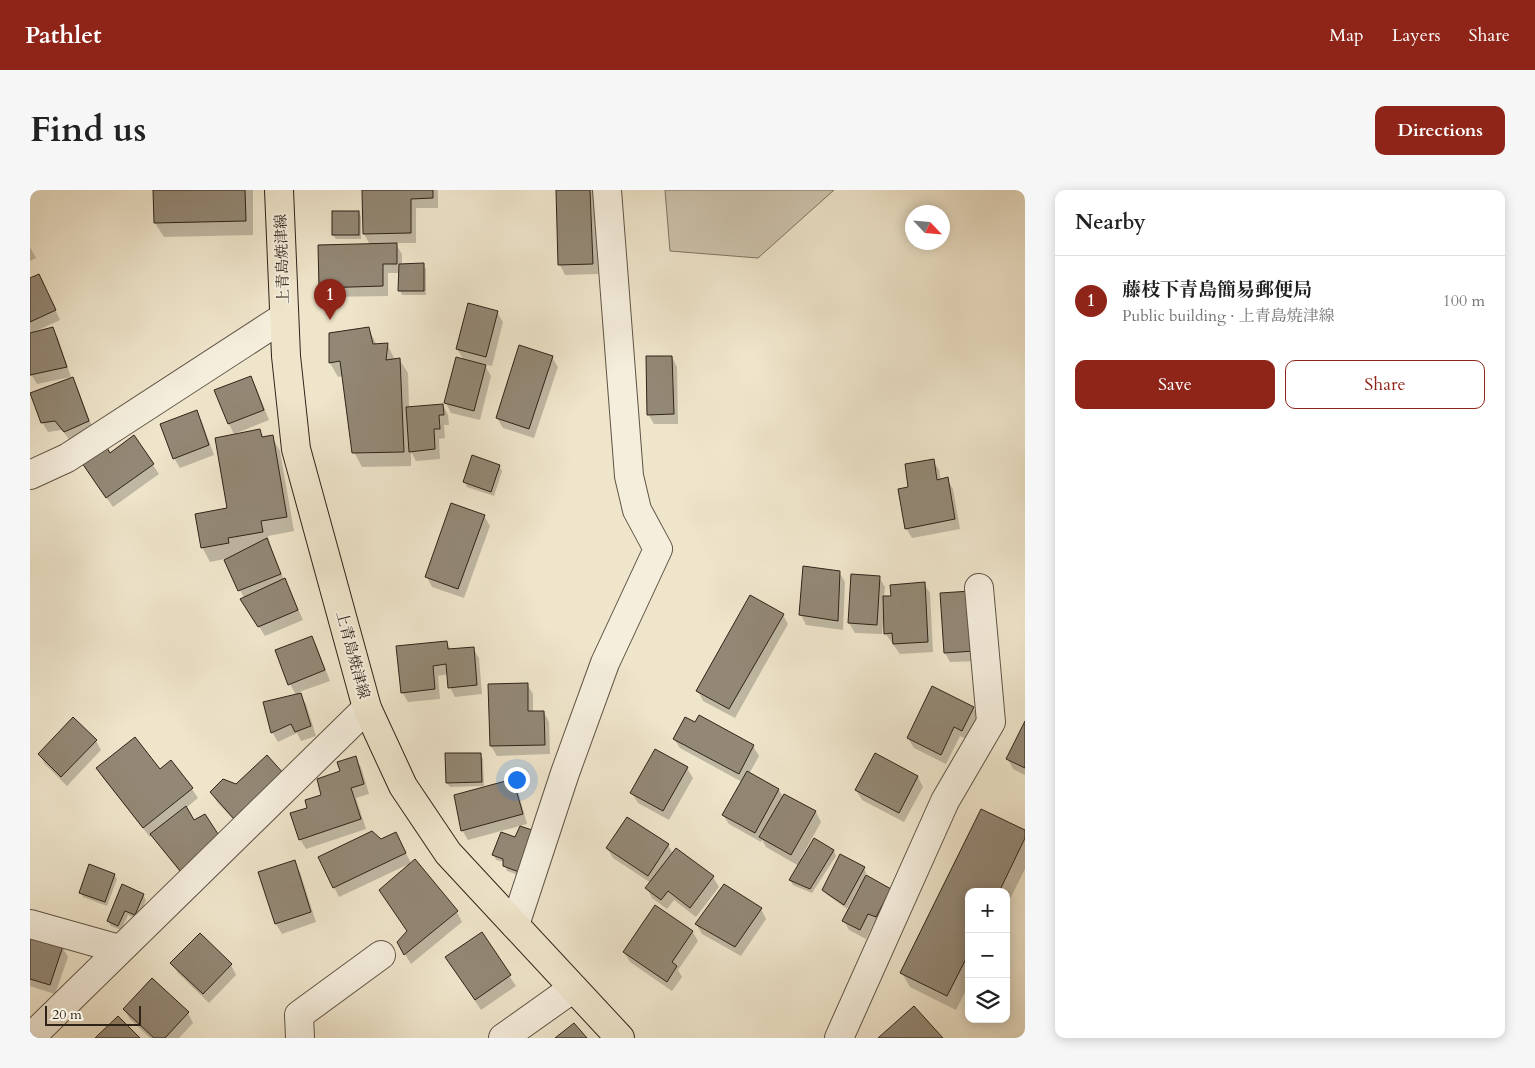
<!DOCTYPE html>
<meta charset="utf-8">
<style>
:root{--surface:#fff;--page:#f6f6f6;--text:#222;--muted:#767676;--line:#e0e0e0;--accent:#8f2418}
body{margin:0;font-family:Cardo,"Noto Serif JP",serif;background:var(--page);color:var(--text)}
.controls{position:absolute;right:15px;bottom:15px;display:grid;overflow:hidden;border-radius:10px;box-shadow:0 2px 12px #0003}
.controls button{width:45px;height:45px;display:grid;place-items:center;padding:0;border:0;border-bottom:1px solid var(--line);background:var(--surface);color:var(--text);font:25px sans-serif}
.compass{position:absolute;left:875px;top:15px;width:45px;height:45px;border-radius:50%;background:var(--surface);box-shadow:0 2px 12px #0003;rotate:116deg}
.scale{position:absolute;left:15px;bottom:12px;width:96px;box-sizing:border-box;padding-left:5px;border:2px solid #2f2318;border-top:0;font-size:14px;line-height:18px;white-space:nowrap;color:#2f2318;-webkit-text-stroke:4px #f5eedd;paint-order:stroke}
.you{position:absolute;left:486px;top:589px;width:18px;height:18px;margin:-12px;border:4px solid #fff;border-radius:50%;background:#1a73e8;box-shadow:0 0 0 8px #1a73e833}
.badge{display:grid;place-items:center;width:32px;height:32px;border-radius:50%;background:var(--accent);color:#fff;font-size:16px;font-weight:700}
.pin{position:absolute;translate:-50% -41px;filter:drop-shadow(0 1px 2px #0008)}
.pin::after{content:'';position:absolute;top:26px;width:18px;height:15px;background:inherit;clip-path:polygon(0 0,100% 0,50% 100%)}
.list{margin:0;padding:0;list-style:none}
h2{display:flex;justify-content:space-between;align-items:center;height:65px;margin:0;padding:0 20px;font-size:21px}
h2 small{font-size:16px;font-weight:400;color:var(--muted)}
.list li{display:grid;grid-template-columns:32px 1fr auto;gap:15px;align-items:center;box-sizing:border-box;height:90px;padding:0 20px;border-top:1px solid var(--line)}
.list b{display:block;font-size:19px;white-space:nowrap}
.list p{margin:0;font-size:16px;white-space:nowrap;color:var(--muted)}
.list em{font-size:16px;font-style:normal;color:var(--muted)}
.actions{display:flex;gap:10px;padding:15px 20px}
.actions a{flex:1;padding:11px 0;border:1px solid var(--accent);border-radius:10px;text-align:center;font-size:18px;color:var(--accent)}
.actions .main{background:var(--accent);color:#fff}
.icon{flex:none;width:28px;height:28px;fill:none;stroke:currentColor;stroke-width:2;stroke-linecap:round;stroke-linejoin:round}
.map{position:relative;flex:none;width:995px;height:848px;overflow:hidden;border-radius:10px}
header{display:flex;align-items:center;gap:30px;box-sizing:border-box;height:70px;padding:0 25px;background:var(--accent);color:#fff}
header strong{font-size:24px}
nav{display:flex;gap:28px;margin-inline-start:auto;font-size:18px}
.intro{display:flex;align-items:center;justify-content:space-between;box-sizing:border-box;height:120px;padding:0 30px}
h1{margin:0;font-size:35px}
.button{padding:12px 22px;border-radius:10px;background:var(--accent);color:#fff;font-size:18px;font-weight:700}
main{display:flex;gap:30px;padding:0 30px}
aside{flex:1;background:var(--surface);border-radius:10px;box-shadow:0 2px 12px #0003}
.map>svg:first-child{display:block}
</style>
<header>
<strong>Pathlet</strong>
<nav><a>Map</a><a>Layers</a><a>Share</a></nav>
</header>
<div class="intro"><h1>Find us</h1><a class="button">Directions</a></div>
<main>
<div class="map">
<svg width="995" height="848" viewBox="0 0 995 848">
<rect width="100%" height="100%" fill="#efe5cb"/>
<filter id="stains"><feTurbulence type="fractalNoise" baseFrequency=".004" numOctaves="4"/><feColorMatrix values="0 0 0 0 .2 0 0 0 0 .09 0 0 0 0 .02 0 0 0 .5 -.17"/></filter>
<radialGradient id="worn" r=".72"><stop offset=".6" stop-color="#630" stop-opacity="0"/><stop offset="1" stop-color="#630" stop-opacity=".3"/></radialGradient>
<polygon fill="#cec4ad" stroke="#7e7462" points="635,0 804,0 728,68 640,61"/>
<g fill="#0003">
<polygon points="150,0 223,0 223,45 134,47 125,33"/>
<polygon points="334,0 408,0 408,18 386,18 386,53 365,53 372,64 372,75 393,75 396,79 396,105 372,105 370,100 370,83 358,83 358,106 296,107 290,97 340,55 334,44"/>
<polygon points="527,0 564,0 565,1 568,84 535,85 530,75"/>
<polygon points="329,22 331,27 331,49 306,49 303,45"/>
<polygon points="0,57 6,68 0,71"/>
<polygon points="9,85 30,130 6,141 7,142 22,138 28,148 41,187 7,194 2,186 0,186 0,89"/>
<polygon points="467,122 473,132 462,176 454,174 461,186 450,230 421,223 416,213 434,170 427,159"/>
<polygon points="338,138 347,155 357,154 365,170 369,169 378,183 379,218 413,215 418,225 419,235 414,235 415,248 409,249 410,269 386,271 381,262 381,276 332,277 324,262 313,186 308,187 300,173"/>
<polygon points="522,167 528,177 504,248 473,238 467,228"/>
<polygon points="642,167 647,177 648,234 624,234 618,224"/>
<polygon points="220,187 226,197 239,230 204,244 199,234 186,201"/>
<polygon points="42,189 48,199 64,242 41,252 32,240 18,242 12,232"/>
<polygon points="166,222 172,232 184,265 150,278 144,268"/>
<polygon points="230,241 234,248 242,247 250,261 264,341 238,346 241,357 254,390 260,400 273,430 235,446 218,419 214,408 195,369 180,372 172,357 198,319"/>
<polygon points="104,247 129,284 83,317 59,283"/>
<polygon points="903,271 909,280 911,290 917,289 923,299 930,339 882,348 876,338 880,298"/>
<polygon points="469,276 472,281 464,306 437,297 435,292"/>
<polygon points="454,326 460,336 434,408 402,397 397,387"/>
<polygon points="809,382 815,392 813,440 776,435 771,425"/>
<polygon points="849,387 855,397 854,407 862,407 894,394 900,403 903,462 870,464 855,443 855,432 853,432 852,444 825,443 819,433"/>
<polygon points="911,404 950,471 920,472 915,463"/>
<polygon points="753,425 758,434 705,528 673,511 668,501"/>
<polygon points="282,447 287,457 300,491 269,502 276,514 286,546 271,551 267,543 248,552 242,542 266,505 260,494"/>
<polygon points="416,452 421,460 443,458 449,468 452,504 425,507 420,497 418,484 408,486 410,509 378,512 372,502"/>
<polygon points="497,494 503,504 503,522 514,522 519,532 520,564 467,566 461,556"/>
<polygon points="943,518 949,527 938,550 930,546 916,574 884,558 878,548"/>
<polygon points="995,533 995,585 983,579 978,569"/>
<polygon points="644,549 723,556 729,566 719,584 749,600 753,607 754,605 786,622 791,632 771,668 773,669 785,650 804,661 806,666 782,703 763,695 760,690 769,676 736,657 732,650 731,652 699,634 693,625 712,592 650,558"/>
<polygon points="66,551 71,560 37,596 15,574 9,564"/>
<polygon points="450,564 453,569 454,596 420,597 417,593"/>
<polygon points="845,565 888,587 893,597 874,632 832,610 826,600"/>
<polygon points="325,568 331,577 339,604 326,608 336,639 276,659 270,649 278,618 293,606"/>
<polygon points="657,578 663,588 639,630 608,613 602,603"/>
<polygon points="68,579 130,581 162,599 168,608 156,618 164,631 187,645 193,655 157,691 128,654 122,645 120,647 73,588"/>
<polygon points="482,591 488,601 497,634 438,650 432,640"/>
<polygon points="206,595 211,638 187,612 181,602"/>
<polygon points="951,620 995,641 995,679 976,717 976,702 939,702 939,794 926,820 880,797 872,783"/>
<polygon points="486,649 491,686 477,681 474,672 466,670 464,665"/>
<polygon points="371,653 381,673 309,707 289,668"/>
<polygon points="638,655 643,664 646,659 683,687 689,697 666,727 644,710 637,719 622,708 617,698 621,693 583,668 577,658"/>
<polygon points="264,672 270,682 286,732 252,744 246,734 230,683"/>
<polygon points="834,678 836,683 835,686 861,700 851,737 844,733 836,749 819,740 814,731 831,698 829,697 817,719 796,704 793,700"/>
<polygon points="84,685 87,689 77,716 53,707 51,702"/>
<polygon points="113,705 116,710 108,729 98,725 91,740 81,736 78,731"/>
<polygon points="731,719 736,729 711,766 672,744 666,734"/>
<polygon points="427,722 432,732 381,774 368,752 378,742"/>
<polygon points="662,741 668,751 648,780 652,787 642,801 600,772 594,762"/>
<polygon points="451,743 486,796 451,820 423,777"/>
<polygon points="0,746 32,757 38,767 25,804 0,796"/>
<polygon points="142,774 201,775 206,785 179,813 148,783"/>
<polygon points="94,819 158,823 163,833 149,848 120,848 100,829"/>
</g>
<g fill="#938875" stroke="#2f2318">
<polygon points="123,0 215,0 216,31 124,33"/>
<polygon points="332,0 403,0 403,8 381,9 381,43 333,44"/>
<polygon points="526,0 560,0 563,74 528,75"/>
<rect x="302" y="21" width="27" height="24"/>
<polygon points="367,53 367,74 353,74 353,96 289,98 288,55"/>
<polygon points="394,73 394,101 368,101 369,74"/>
<polygon points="9,84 26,120 0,132 0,88"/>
<polygon points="438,113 468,121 456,167 426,159"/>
<polygon points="23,137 37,177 0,185 0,143"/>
<polygon points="339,137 343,154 358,153 356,170 370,168 374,262 322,263 310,171 299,173 299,143"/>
<polygon points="489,155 523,166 499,239 466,228"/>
<polygon points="616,166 642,166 644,224 617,225"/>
<polygon points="426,167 456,175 444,221 414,213"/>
<polygon points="221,186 234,220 198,234 184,200"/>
<polygon points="43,187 59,231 34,242 25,231 11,233 0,203"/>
<polygon points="413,214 414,225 409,225 410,239 404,239 405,259 379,262 376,217"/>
<polygon points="167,220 179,255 143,269 130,234"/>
<polygon points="230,239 232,247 243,245 257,327 231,331 233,342 198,348 199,353 171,358 165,324 197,318 185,248"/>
<polygon points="104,245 124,274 76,308 52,273 76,256 80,263"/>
<polygon points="442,265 470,275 461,302 433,292"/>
<polygon points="904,269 907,290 918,287 925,329 875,339 868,299 878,297 875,274"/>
<polygon points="421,313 455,325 428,399 395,387"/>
<polygon points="237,348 251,384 208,401 194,370"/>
<polygon points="773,376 810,381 808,431 769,425"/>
<polygon points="821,384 850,386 847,435 818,433"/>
<polygon points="255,388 268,420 228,437 210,409"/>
<polygon points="895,392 898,452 863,454 862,443 854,444 853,406 861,406 860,395"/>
<polygon points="941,401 945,461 914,463 910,403"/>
<polygon points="720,405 754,424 699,519 666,501"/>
<polygon points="282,446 295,480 258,495 245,460"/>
<polygon points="417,451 418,459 444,457 447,495 418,498 416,474 403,476 405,499 371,503 366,456"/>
<polygon points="498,493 498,521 514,521 515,555 460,556 458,494"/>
<polygon points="902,496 944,517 932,541 924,537 911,565 877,548"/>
<polygon points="271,503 281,536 265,542 261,534 241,543 233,512"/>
<polygon points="669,525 724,555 709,584 643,549 655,527 665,532"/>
<polygon points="43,527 67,550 31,587 8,564"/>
<polygon points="995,531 995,578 976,569"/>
<polygon points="105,547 130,579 141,570 163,598 113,638 66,578"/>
<polygon points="625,559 658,577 633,621 600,603"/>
<polygon points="415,563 451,563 452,592 416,593"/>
<polygon points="845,563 888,586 869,623 825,600"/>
<polygon points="237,565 254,584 204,629 180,602 193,589 206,594"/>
<polygon points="326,566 334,594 321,598 331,629 269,650 260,623 277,618 275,610 291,605 287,589 310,581 307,572"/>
<polygon points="717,581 749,599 725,643 692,625"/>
<polygon points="483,589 493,624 431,641 424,605"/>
<polygon points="754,604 786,621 761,665 729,647"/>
<polygon points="156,616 164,630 175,624 188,644 151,682 120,644"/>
<polygon points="951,619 995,640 995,648 969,702 939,702 939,763 917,806 870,783"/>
<polygon points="597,627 639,654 618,686 576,658"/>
<polygon points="490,636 505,641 489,682 473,676 473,669 462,665 471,642 485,647"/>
<polygon points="342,641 351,649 366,642 376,663 303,698 288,667"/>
<polygon points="784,648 804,660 780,699 759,690"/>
<polygon points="646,658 684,686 660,718 638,701 631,710 615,698"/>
<polygon points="810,664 835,677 814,715 792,700"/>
<polygon points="385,669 428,721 374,765 367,752 377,741 349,700"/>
<polygon points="265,670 281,722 245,734 228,682"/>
<polygon points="59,674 85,684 75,712 49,703"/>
<polygon points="836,685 861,699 846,727 838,724 830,740 812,731"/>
<polygon points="92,694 114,704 105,725 95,721 88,736 77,731"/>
<polygon points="694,694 732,718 705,757 665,734"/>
<polygon points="625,715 663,741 642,772 647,776 637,792 593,762"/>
<polygon points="452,742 481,785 445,810 415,767"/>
<polygon points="170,743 202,774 173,804 140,773"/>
<polygon points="0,745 33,756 20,795 0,789"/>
<polygon points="122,788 159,822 135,848 124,848 93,819"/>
<polygon points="884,816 913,848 848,848"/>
<polygon points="88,826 110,848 65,848"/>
<polygon points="544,833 557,848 525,848"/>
</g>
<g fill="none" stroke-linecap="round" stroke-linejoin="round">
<g stroke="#5f5445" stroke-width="30">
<g id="minor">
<polyline points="0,285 37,268 254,127"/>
<polyline points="0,734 89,759"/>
<polyline points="485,735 535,583 575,473 628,359 607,320 599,286 577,0"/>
<polyline points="0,848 337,518"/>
<polyline points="270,848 269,825 351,765"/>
<polyline points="473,848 542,799"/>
<polyline points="809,848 915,611 961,532 949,398"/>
</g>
</g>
<g stroke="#2f2318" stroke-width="30">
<polyline id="major" points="249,0 256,166 266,259 337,518 373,596 418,663 590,848"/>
</g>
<use href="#minor" stroke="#f5eedd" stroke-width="28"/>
<use href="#major" stroke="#efe5cb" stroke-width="28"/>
</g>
<g text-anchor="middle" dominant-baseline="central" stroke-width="4" stroke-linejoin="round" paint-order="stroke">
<g font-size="15" fill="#2f2318" stroke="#f5eedd">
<text transform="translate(252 69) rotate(-92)">上青島焼津線</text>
<text transform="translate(323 465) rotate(75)">上青島焼津線</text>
</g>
</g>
<rect width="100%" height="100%" filter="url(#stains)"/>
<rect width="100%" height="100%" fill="url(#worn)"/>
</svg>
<div class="controls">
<button>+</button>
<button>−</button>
<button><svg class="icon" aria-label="layers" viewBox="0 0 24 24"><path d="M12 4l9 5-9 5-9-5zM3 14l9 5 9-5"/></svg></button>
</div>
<svg class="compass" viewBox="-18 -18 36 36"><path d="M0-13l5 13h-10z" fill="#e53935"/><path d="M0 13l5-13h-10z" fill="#767676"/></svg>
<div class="scale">20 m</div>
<div class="you"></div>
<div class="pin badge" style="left:300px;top:130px">1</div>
</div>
<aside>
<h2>Nearby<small></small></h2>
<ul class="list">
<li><span class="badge">1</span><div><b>藤枝下青島簡易郵便局</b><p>Public building · 上青島焼津線</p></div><em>100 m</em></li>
</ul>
<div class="actions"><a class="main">Save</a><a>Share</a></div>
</aside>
</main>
